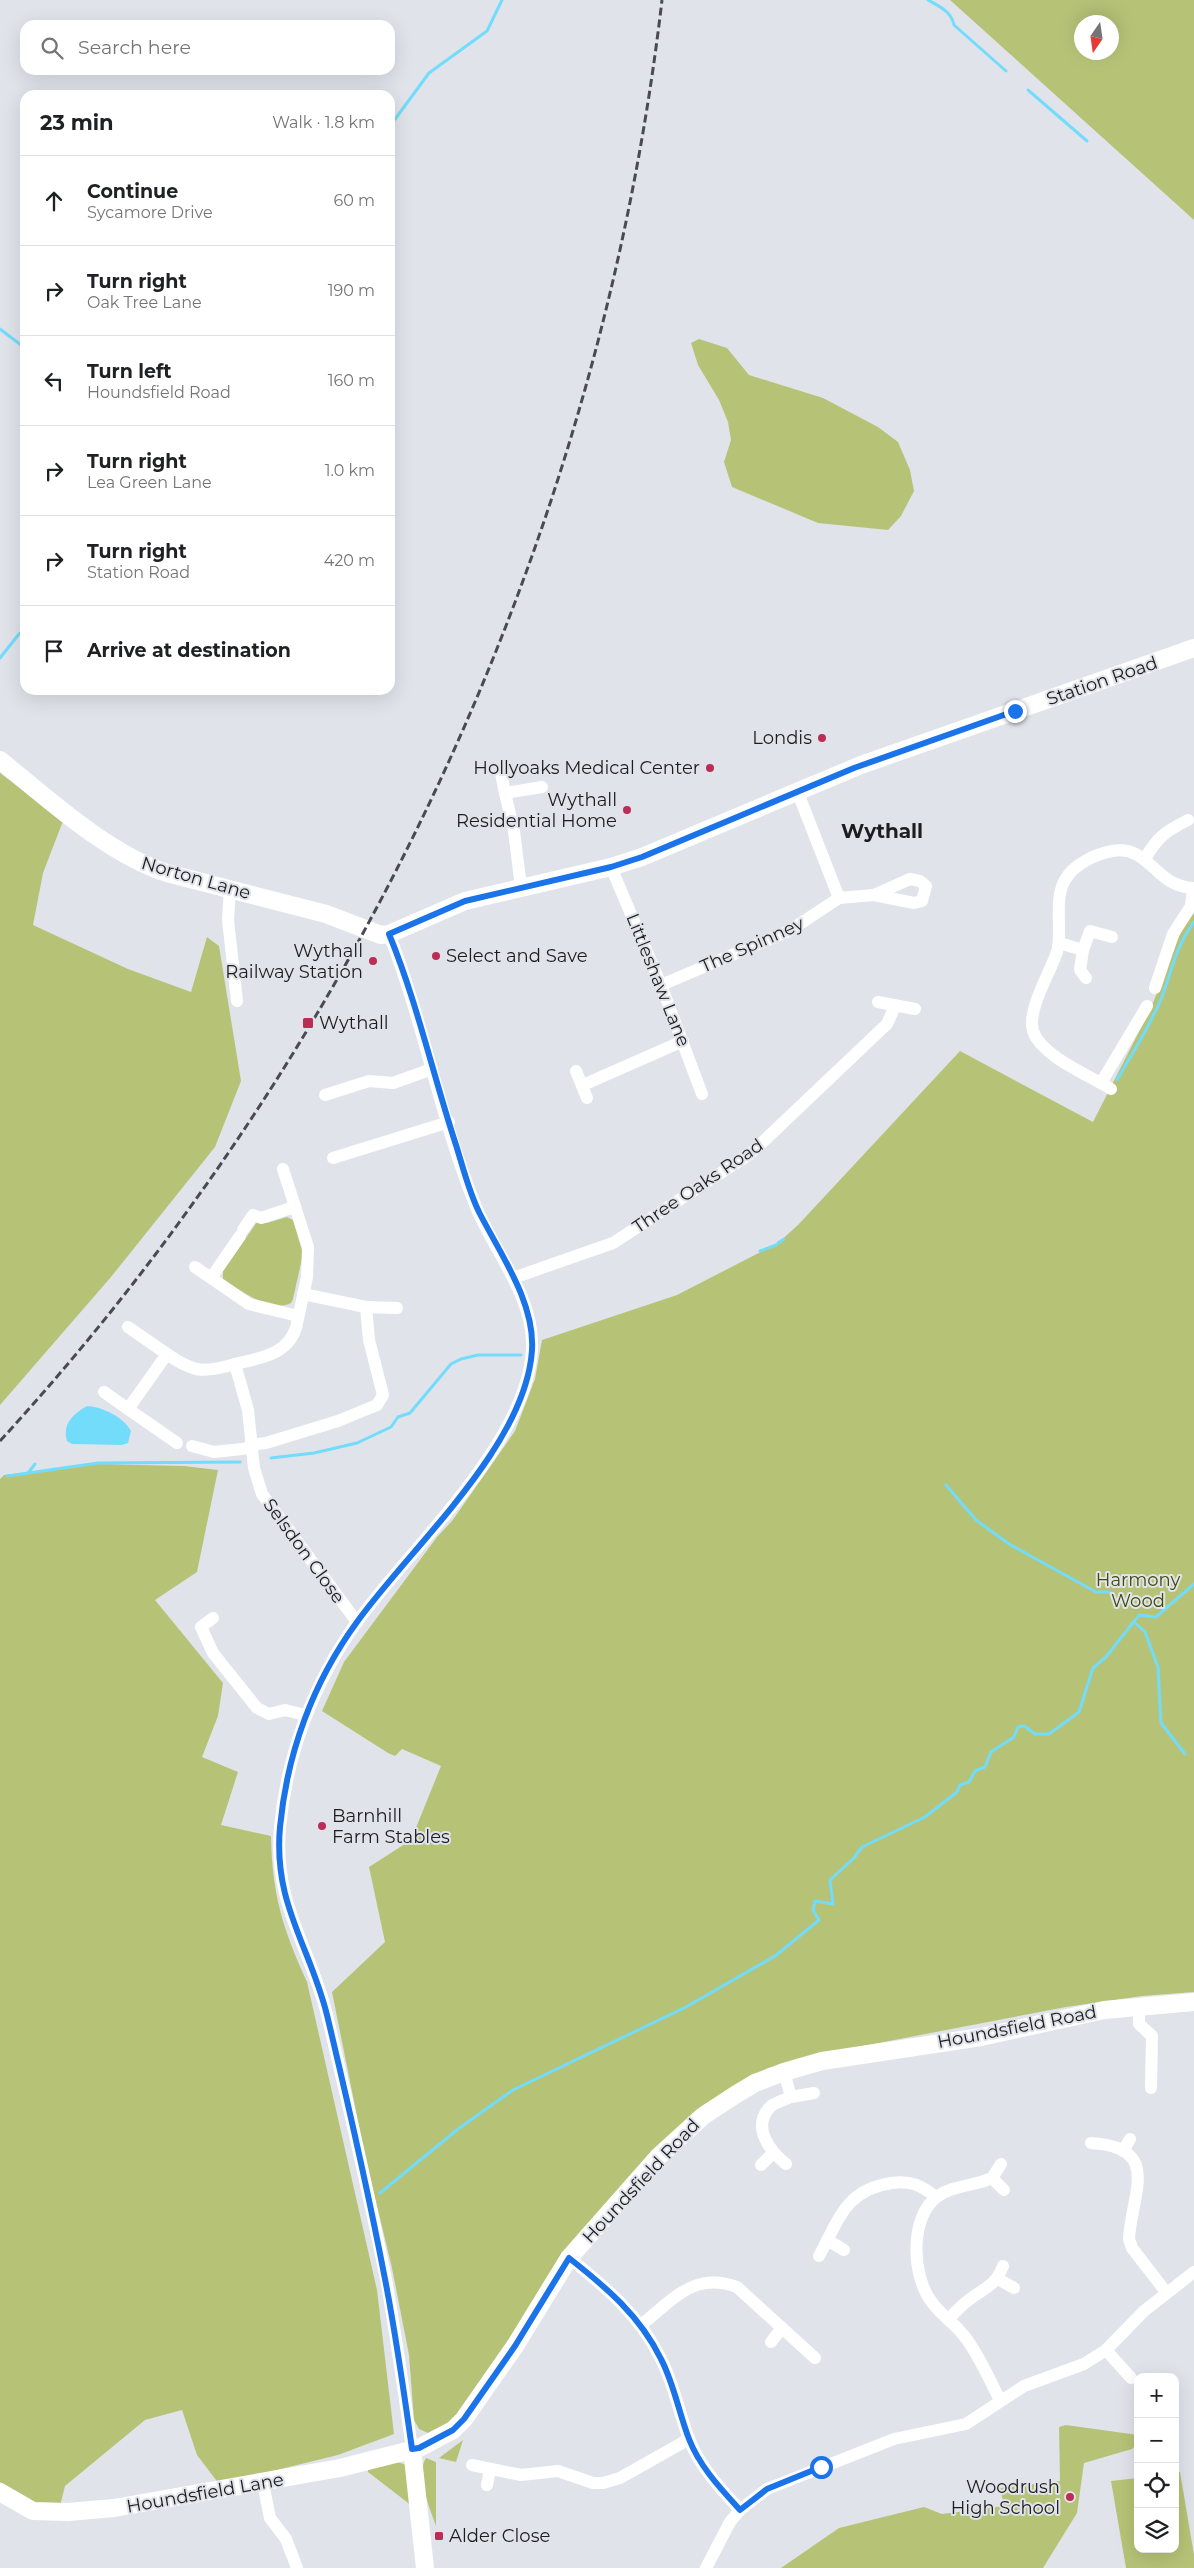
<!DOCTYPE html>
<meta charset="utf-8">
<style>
:root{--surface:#fff;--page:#f2f2f2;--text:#202124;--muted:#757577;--line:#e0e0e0}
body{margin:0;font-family:Montserrat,sans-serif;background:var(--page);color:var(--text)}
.controls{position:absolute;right:15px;bottom:15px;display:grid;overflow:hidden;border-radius:10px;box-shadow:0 5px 20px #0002}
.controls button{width:45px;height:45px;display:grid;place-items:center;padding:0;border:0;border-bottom:1px solid var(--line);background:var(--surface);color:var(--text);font:25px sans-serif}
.compass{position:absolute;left:1074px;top:15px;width:45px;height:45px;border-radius:50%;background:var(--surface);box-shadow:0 5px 20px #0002;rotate:193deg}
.stop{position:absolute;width:15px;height:15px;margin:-11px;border:4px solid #1a73e8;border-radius:50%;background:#fff}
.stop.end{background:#1a73e8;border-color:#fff;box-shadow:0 1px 5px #0008}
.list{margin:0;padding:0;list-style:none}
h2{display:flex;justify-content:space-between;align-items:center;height:65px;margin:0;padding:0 20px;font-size:21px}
h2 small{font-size:16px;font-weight:400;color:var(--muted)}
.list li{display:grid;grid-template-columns:32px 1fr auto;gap:15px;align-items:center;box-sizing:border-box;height:90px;padding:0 20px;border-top:1px solid var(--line)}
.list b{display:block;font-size:19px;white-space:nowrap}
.list p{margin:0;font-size:16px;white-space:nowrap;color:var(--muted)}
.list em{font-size:16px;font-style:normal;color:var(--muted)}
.icon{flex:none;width:28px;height:28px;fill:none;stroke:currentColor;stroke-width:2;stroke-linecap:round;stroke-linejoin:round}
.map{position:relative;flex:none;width:1194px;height:2568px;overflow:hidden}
.search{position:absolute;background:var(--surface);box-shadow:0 5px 20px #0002;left:20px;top:20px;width:375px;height:55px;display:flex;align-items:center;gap:12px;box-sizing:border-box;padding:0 18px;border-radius:15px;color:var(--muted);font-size:19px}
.panel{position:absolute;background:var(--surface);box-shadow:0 5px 20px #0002;left:20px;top:90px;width:375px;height:605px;border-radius:15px}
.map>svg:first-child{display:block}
</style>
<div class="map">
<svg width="1194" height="2568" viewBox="0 0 1194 2568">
<rect width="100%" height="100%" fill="#e0e4ea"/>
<g fill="#b6c377" fill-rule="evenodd">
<path d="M950,0H1194V220ZM1082,22H1112V52H1082Z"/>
<polygon points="699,339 727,348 749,375 823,398 878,427 898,442 910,470 914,491 901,516 888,530 818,523 732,487 724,462 731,440 728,422 719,400 698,365 691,343"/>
<polygon points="0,773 63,821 43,873 33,925 128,969 191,992 207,937 219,946 241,1081 215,1147 111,1277 0,1405"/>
<polygon points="1194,899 1194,1992 1142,1996 1066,2007 837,2051 768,2068 705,2104 655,2150 562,2256 460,2418 428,2433 419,2429 414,2420 409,2355 392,2268 365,2156 332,1992 385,1942 369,1867 411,1840 441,1766 402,1749 395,1756 388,1753 322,1711 344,1662 437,1537 452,1521 515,1431 535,1379 542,1340 677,1295 778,1243 798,1225 960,1051 1093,1122 1151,1008"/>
<path d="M287,1217L293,1220L303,1254L293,1299L291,1303C271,1314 238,1289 223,1279V1271L257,1222L267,1223Z"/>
<path d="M99,1464L184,1466L218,1470L197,1572L155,1600L223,1683L218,1716L202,1757L238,1772L221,1825L271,1836C272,1895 283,1929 307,1982L377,2290L394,2434L338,2455L219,2484L197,2455L182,2410L145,2420L65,2486L60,2506L33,2503L0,2482V1479L4,1475Z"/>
<polygon points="1066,2425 1138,2435 1138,2443 1132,2449 1084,2463 1077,2513 1043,2568 781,2568 839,2528 924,2507 942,2514 1004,2506 1000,2488 1060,2481 1059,2427"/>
<polygon points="463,2440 456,2462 439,2458"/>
<path d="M426,2458L436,2462V2526C430,2508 415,2476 426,2458Z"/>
<polygon points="394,2461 407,2465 412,2506 368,2472 368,2469"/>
<polygon points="1180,2472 1194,2555 1194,2568 1126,2568 1111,2481 1138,2478 1138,2549 1175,2549 1175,2473"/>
</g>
<path fill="#72dcfa" d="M87,1406C103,1407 123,1417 131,1431L128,1443L122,1445L72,1444L67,1441C62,1424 73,1414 87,1406Z"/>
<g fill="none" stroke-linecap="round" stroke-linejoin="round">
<g stroke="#72dcfa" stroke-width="3">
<path d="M928,0C940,7 951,11 954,25L1006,71"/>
<polyline points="1028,90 1087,141"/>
<polyline points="390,126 429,73 487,31 502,0"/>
<polyline points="0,329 25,348"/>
<polyline points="0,658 19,634 25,630"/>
<path d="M1117,1080C1131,1056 1146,1032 1158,1006C1172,976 1172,952 1194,922"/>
<polyline points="778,1243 784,1239"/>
<polyline points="760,1251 776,1245"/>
<polyline points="271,1458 314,1453 357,1443 391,1427 398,1417 410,1413 451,1364 461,1359 478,1355 521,1355"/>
<polyline points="28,1473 35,1464"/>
<polyline points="7,1476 98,1463 240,1462"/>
<polyline points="946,1485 976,1520 1009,1544 1096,1592 1110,1592"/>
<polyline points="1137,1618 1139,1615 1156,1617 1194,1584"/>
<polyline points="1134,1622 1145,1632 1158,1667 1161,1723 1185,1754"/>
<polyline points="380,2193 458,2129 513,2090 686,2007 775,1956 819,1920 813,1910 815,1901 833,1904 830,1880 854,1858 862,1847 925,1817 957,1792 960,1785 969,1782 975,1771 985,1767 991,1752 1014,1737 1018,1727 1024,1726 1035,1734 1049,1734 1079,1712 1093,1668 1106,1657 1135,1620"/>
</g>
<g stroke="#fff" stroke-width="12">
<polyline points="501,773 505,793"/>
<path d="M1145,859C1157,837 1166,831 1188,820"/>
<polyline points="611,867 661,985 702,1094"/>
<polyline points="521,887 514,831 505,793 542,787"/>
<polyline points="230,888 228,920 237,1001"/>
<polyline points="839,898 874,895 914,903 922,901 926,886 920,881 910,879 874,895"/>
<path d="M389,934C424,1023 440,1118 476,1207C495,1253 535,1298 532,1350C526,1445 410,1548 357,1622C314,1682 287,1753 280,1827C273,1904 310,1946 327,2015C348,2103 368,2191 386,2279C396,2335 404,2392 412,2449"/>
<polyline points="1059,943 1083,950 1080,970 1086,978"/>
<polyline points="1083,950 1090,931 1112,937"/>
<polyline points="661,985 789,931 839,898 798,793"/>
<polyline points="1155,988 1173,934 1191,906 1193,888"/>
<polyline points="878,1002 915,1009"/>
<polyline points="576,1071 587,1098"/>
<polyline points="1101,1083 1147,1006"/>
<polyline points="583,1085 683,1041"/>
<path d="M1111,1089C1089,1075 1041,1056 1033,1031C1027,1009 1050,973 1057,952C1063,929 1053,901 1065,880C1073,865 1095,854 1112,851C1150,844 1154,887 1194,888"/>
<polyline points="325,1095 369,1081 393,1083 432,1069"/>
<polyline points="333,1158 449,1122"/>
<path d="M283,1169L308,1247L307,1277L296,1328C287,1355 260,1358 235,1364L248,1410L254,1468L262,1494L357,1622"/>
<polyline points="243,1230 253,1215 261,1218 294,1207"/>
<polyline points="195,1267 249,1304 298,1316"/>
<polyline points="211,1278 240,1236"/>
<polyline points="513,1278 613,1243 750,1154 887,1024 895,1006"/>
<polyline points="366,1307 397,1308"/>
<polyline points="128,1327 167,1354"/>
<polyline points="104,1392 128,1409"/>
<path d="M177,1443L128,1409L167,1354C194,1373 204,1373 235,1364"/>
<polyline points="250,1445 266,1443 338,1421 377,1405 383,1395 369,1340 366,1307 303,1294"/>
<polyline points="192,1446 214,1452 251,1448"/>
<polyline points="213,1618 201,1627 213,1653 257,1708 269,1714 285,1710 305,1715"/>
<polyline points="1139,2006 1139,2024 1152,2036 1151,2088"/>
<path d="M784,2072L791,2097C785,2100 775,2102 770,2107C751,2127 770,2151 786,2164"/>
<polyline points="791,2097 814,2093"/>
<path d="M1091,2143C1163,2147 1131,2195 1129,2239L1132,2248L1166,2292"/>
<polyline points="1123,2151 1130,2139"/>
<polyline points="761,2165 773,2153"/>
<polyline points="992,2178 1004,2190"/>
<polyline points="827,2240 844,2250"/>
<path d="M819,2256C839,2220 845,2190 891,2183C910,2180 921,2185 936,2197"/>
<path d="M569,2258C607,2288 640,2316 661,2359C674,2384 679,2413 689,2439C700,2467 720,2488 740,2510"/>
<polyline points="998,2279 1014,2288"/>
<path d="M949,2319C955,2312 962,2305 970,2299C985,2288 996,2285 1003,2266"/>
<path d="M641,2325C673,2300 694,2271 737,2287L815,2358"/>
<polyline points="771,2342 782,2328"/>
<polyline points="1106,2350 1131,2378"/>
<path d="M1000,2400C989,2379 979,2355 965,2337C955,2323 940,2315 931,2301C912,2276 909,2216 938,2196C954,2185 975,2186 992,2178L1001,2164"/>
<polyline points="472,2465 521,2475 558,2471 593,2483 603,2483 620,2478 689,2439"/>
<polyline points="263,2483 270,2518 286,2539 297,2568"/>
<polyline points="487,2485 490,2469"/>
<polyline points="706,2568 730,2522 740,2510 767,2489 894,2439 966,2424 1024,2386 1084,2364 1106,2350 1144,2311 1194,2272"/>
</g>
<g stroke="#fff" stroke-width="18">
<path d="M0,760C48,799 108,854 167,873L326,914L381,935L389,934L465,901L611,867L642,857L861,765L1194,648"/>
<polyline points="412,2449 425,2568"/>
<polyline points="0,2492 33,2511 68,2512 114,2508 340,2468 419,2448 453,2430 464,2419 515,2346 569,2258 658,2157 703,2116 735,2095 755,2083 784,2072 822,2061 981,2037 1104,2010 1194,2002"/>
</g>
<path stroke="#494b4e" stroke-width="3" stroke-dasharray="8 4" stroke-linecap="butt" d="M0,1441C363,1045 600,534 662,0"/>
</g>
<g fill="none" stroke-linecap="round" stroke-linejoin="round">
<path stroke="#1a73e8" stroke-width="6" d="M821,2467L767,2489L740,2510C720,2488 700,2467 689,2439C679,2413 674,2384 661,2359C640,2316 607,2288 569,2258L515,2346L464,2419L453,2430L419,2448L412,2449C404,2392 396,2335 385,2279C368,2191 348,2103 327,2015C310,1946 273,1904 280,1827C287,1753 313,1682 357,1622C410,1548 526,1446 532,1350C535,1303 501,1255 480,1214C469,1193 463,1167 456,1145C433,1075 417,1002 389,934L465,901L611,867L642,857L854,768L1015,711"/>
</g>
<g fill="#bc2c54" stroke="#e0e4ea" stroke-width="2">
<circle cx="822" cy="738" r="5"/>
<circle cx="710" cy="768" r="5"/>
<circle cx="627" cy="810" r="5"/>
<circle cx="436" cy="956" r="5"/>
<circle cx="373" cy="961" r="5"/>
<rect x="302" y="1017" width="12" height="12" rx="2.5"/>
<circle cx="322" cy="1826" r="5"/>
<circle cx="1070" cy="2497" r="5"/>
<rect x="434" y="2531" width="10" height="10" rx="2.5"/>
</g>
<g text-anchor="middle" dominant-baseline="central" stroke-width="4" stroke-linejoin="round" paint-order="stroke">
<g font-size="18" fill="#1c1d1f" stroke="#e0e4ea">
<text transform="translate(1102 681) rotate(-19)">Station Road</text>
<text transform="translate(196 878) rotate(16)">Norton Lane</text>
<text transform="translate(752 945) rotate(-24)">The Spinney</text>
<text transform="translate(658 980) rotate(68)">Littleshaw Lane</text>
<text transform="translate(698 1186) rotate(-34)">Three Oaks Road</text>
<text transform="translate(304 1551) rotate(54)">Selsdon Close</text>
<text transform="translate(1017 2027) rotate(-11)">Houndsfield Road</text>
<text transform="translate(641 2181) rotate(-47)">Houndsfield Road</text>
<text transform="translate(205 2493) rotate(-10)">Houndsfield Lane</text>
</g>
<g font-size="18" fill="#1c1d1f" stroke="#e0e4ea" text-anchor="end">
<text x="812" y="738">Londis</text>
<text x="700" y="768">Hollyoaks Medical Center</text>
<text x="617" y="800">Wythall<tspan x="617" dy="21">Residential Home</tspan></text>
<text x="363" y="951">Wythall<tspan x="363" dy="21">Railway Station</tspan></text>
<text x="446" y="956" text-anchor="start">Select and Save</text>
<text x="319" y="1023" text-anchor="start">Wythall</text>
<text x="332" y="1816" text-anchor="start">Barnhill<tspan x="332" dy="21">Farm Stables</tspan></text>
<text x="1060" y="2487">Woodrush<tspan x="1060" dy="21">High School</tspan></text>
<text x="449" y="2536" text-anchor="start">Alder Close</text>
</g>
<g font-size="18" fill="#424a0c" stroke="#e0e4ea">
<text x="1138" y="1580">Harmony<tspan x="1138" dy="21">Wood</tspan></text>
</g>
<g font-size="20" font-weight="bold" fill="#1c1d1f" stroke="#e0e4ea">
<text x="882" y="831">Wythall</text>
</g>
</g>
</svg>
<div class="controls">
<button>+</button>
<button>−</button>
<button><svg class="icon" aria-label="locate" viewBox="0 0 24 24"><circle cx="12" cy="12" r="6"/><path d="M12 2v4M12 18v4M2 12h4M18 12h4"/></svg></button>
<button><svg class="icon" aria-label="layers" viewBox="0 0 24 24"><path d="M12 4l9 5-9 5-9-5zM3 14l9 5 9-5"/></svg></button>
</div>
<svg class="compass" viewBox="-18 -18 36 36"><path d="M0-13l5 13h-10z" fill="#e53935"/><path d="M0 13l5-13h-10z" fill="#757577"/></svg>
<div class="stop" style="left:821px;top:2467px"></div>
<div class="stop end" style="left:1015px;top:711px"></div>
<div class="search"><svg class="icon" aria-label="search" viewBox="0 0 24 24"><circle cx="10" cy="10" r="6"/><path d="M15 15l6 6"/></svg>Search here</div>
<section class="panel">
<h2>23 min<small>Walk · 1.8 km</small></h2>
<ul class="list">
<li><svg class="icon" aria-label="ahead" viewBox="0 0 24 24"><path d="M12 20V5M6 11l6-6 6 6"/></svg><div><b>Continue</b><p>Sycamore Drive</p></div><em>60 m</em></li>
<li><svg class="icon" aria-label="right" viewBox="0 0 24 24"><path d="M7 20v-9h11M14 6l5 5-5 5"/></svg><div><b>Turn right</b><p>Oak Tree Lane</p></div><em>190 m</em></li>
<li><svg class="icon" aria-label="left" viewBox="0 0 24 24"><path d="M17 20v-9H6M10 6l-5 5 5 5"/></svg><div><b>Turn left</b><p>Houndsfield Road</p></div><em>160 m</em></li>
<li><svg class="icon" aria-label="right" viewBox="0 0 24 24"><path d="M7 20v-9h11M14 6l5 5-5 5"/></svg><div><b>Turn right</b><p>Lea Green Lane</p></div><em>1.0 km</em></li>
<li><svg class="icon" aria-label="right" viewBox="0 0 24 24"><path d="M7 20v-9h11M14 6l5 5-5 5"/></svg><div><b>Turn right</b><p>Station Road</p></div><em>420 m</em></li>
<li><svg class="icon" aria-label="arrive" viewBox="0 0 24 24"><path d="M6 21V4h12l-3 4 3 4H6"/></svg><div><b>Arrive at destination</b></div></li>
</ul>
</section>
</div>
